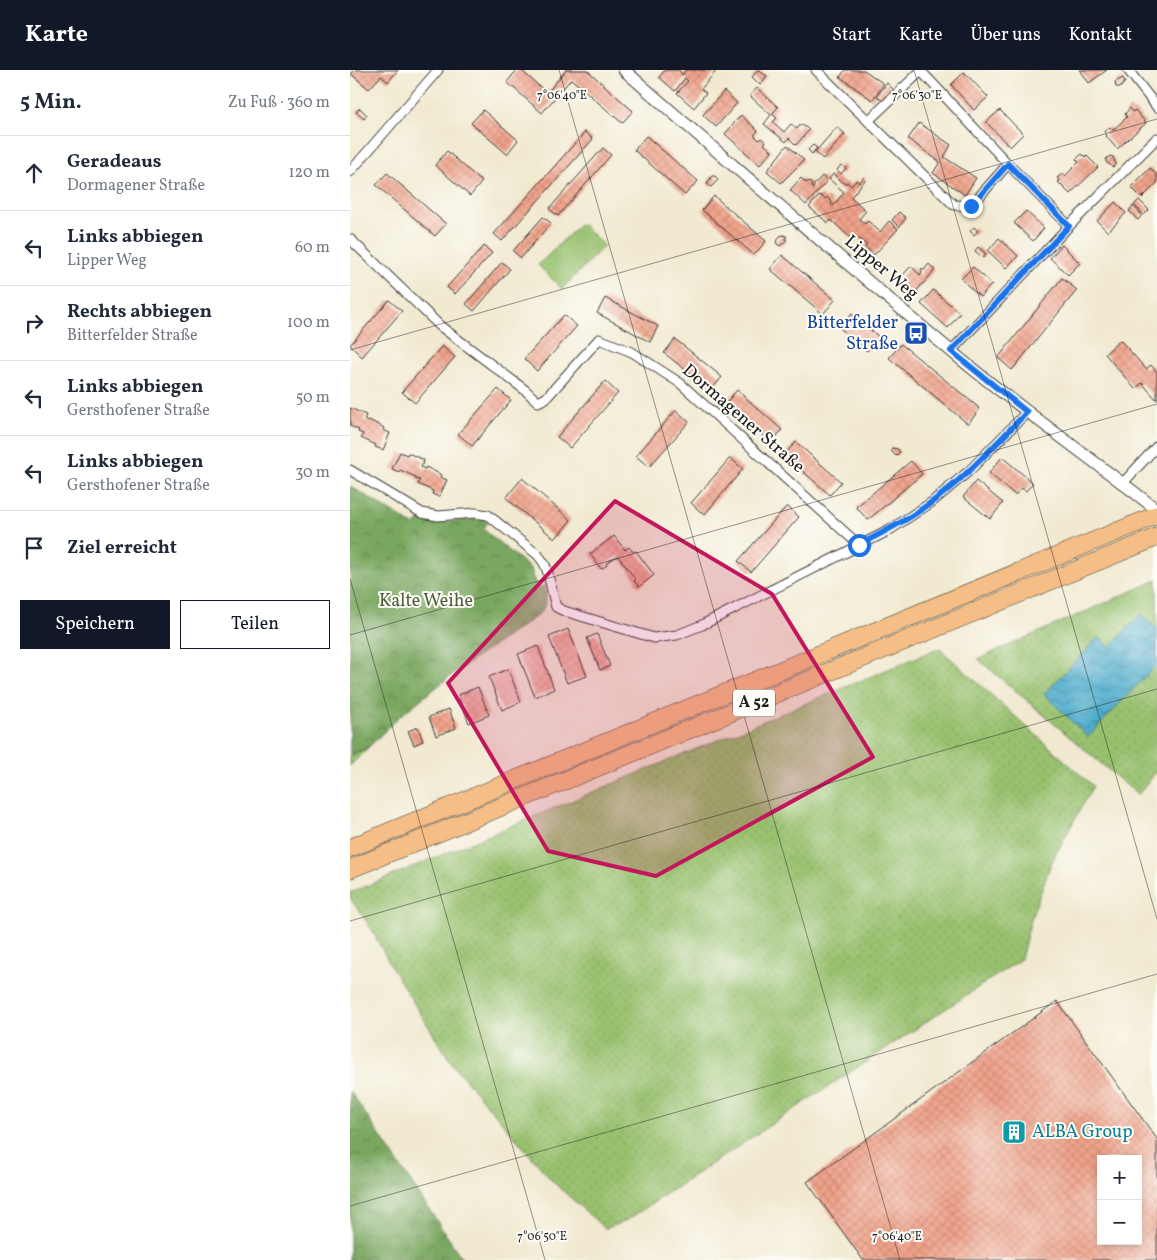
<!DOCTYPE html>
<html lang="de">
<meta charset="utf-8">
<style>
:root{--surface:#fff;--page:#f2f2f3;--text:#1f2937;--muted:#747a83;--line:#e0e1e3;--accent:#111827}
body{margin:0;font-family:Vollkorn,serif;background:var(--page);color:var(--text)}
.controls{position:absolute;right:15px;bottom:15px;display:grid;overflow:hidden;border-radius:0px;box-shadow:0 2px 8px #0003}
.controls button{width:45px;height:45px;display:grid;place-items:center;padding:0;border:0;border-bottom:1px solid var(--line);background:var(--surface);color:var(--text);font:25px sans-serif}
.stop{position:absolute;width:15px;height:15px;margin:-11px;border:4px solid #1a73e8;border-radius:50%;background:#fff}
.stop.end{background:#1a73e8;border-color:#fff;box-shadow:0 1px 5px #0008}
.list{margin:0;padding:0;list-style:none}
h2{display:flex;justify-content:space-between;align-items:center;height:65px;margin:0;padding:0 20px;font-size:21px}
h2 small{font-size:16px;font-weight:400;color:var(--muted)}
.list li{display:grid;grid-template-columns:32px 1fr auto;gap:15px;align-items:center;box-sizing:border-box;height:75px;padding:0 20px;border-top:1px solid var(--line)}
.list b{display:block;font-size:19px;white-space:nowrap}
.list p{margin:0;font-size:16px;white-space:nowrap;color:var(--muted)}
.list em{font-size:16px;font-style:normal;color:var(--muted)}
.actions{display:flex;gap:10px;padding:15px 20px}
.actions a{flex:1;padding:11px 0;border:1px solid var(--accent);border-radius:0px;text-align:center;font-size:18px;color:var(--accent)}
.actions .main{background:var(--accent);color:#fff}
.icon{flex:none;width:28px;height:28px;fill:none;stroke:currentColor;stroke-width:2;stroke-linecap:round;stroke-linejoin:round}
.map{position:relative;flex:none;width:807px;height:1190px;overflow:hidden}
header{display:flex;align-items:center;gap:30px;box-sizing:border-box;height:70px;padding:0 25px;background:var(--accent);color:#fff}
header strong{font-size:24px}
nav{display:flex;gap:28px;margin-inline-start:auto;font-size:18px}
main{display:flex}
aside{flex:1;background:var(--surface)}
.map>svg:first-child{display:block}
</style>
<header>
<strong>Karte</strong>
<nav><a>Start</a><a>Karte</a><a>Über uns</a><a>Kontakt</a></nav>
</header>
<main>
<aside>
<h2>5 Min.<small>Zu Fuß · 360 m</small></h2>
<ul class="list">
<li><svg class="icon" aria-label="ahead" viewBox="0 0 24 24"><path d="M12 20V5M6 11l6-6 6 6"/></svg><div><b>Geradeaus</b><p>Dormagener Straße</p></div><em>120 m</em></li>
<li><svg class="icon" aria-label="left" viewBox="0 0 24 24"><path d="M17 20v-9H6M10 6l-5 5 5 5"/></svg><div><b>Links abbiegen</b><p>Lipper Weg</p></div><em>60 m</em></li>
<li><svg class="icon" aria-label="right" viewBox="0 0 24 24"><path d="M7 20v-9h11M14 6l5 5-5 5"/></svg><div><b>Rechts abbiegen</b><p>Bitterfelder Straße</p></div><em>100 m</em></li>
<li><svg class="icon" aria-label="left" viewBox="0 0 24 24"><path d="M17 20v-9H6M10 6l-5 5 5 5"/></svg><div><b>Links abbiegen</b><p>Gersthofener Straße</p></div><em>50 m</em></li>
<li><svg class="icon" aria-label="left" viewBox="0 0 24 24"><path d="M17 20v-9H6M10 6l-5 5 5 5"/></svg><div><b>Links abbiegen</b><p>Gersthofener Straße</p></div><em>30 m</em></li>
<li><svg class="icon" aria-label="arrive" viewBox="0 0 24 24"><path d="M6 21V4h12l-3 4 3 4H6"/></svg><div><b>Ziel erreicht</b></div></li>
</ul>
<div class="actions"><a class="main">Speichern</a><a>Teilen</a></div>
</aside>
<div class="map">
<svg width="807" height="1190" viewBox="0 0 807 1190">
<defs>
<pattern id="grass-dots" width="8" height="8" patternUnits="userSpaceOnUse" patternTransform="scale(1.25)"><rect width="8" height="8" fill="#98c16e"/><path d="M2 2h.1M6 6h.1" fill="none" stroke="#82a55f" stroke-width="1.8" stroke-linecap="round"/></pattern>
<pattern id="forest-crowns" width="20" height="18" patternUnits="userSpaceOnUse" patternTransform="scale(1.25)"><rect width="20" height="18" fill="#7aa761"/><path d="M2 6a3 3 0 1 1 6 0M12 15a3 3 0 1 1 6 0" fill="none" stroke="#63874f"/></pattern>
<pattern id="water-waves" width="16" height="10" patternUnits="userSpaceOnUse" patternTransform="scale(1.25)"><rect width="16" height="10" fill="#4daccc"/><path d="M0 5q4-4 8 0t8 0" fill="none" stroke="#3f8ba5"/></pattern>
<pattern id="building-cross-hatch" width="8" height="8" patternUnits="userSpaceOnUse" patternTransform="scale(1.25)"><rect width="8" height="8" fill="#f1a38b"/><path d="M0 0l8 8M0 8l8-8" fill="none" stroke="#ce8c77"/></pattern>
</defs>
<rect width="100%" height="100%" fill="#fdfcf7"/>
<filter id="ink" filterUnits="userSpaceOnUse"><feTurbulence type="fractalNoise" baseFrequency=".02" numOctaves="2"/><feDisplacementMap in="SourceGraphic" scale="10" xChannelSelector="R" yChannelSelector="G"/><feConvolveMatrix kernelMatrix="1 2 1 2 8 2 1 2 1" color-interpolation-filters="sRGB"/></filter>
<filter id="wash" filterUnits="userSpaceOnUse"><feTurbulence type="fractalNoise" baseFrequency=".0096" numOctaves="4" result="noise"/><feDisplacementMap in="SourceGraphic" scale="20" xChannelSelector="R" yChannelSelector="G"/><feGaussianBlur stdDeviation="1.12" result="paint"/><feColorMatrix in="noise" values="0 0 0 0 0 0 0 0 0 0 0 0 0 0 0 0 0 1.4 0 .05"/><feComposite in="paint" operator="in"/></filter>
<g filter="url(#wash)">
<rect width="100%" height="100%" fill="#f1e9d0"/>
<g fill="url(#grass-dots)" stroke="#5a6e45">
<polygon points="807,510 807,701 788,725 628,589"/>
<polygon points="589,578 743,716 702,791 681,849 671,889 277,1150 255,1159 202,1111 103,995 43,900 21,858 0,828 0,823"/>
<polygon points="20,676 0,696 0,686"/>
</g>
<g fill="url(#forest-crowns)" stroke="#4b623e">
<path d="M0,416L65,456L70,449L79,452H86L134,449L138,452L133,459L181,499L187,519L195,516C198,528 196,538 187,546L107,601L51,645L20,676L0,686Z"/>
<polygon points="0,1021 113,1190 0,1190"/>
</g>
<polygon fill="#98c16e" stroke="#5a6e45" points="231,153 254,176 212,219 188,195"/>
<polygon fill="url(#water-waves)" stroke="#346474" points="791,544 807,559 807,594 738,667 694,624 749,567 760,577"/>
<g id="blocks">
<g fill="url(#building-cross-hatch)" fill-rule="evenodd">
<polygon points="5,0 48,0 38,12 31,6 19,19 1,4"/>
<polygon points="167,0 171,0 197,23 216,0 237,0 283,41 272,53 221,9 192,43 157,12"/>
<polygon points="315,0 329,0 332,5 336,0 367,0 351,19 356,23 344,38 327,23 338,11 335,8 325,21 309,7"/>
<polygon points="408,0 417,6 410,15 402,7"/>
<polygon points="495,0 514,0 534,14 522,30 490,7"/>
<polygon points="730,0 757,0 739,13"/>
<polygon points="614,2 638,27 624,40 601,15"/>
<polygon points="773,8 775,12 771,17 766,17 765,12"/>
<polygon points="537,13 544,20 533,31 527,26"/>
<polygon points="407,18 428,37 422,44 427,48 423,52 434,62 441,54 447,59 451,54 459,60 446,75 439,68 436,72 414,54 421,45 400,26"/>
<polygon points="374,21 387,33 366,57 353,45"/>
<polygon points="10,38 17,45 14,49 6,42"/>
<polygon points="780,38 783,42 785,40 796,53 767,79 756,66 757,65 754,62 760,57 763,60 777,47 775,44"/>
<polygon points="133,40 168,70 157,84 121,53"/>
<polygon points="650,40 673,64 660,77 636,52"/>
<polygon points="391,45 408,61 404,65 409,70 411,68 416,72 414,74 422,81 410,95 375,64"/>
<polygon points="569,53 601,75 594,87 626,108 615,125 583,103 590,92 558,69"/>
<polygon points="487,57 495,64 473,89 465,82"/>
<polygon points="235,62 243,69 152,171 144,164"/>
<polygon points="296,66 348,111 335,125 284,80"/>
<polygon points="437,75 454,90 431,113 417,101"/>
<polygon points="463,75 467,78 462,84 458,80"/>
<polygon points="253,78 261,85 208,146 199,139"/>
<polygon points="97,81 132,112 120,126 85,95"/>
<polygon points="732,84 735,87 736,85 748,97 720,124 708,112 710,111 707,108 713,103 715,106 729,92 726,89"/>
<polygon points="760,86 763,87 766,94 763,97 756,92 756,89"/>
<polygon points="491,95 496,98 491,104 487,100"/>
<polygon points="800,98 807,105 807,113 792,128 781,117"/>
<polygon points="37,103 96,154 85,166 26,115"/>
<polygon points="483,104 495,114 497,112 501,116 506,110 509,113 514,107 516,109 501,127 516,141 509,149 515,154 518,151 530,162 539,151 548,159 524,185 515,177 517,175 505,165 502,169 481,150 478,153 459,137 470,125 475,129 477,127 482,132 481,134 483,136 494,122 479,109"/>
<polygon points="362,106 365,106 368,110 361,117 357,114"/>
<polygon points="472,106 477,111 456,135 440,120 451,108 456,113 458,111 462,114 461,117 463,119 464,115"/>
<polygon points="364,126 416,171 404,185 352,140"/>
<polygon points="789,130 799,140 794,145 784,135"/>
<polygon points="765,132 776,143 758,162 747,151"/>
<polygon points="783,136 792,145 788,150 779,141"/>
<polygon points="676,141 694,158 683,171 664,153"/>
<polygon points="549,142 556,148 549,157 542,150"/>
<polygon points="193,147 201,153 171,188 163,181"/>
<polygon points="624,157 628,161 624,165 620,161"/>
<polygon points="433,165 436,166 436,171 430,176 426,173 430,166"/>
<polygon points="649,168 668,186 656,198 638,181"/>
<polygon points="712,175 730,193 718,205 700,188"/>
<polygon points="134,176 142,183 105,224 97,217"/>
<polygon points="628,177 636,184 633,188 625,181"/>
<polygon points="432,185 485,230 473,244 420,199"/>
<polygon points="152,192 160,199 124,241 116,234"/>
<polygon points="579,194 585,200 561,227 546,213 561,196 570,205 572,202 571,200 572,198 574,200"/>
<polygon points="623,197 642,214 630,227 611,209"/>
<polygon points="712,208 727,220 662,300 648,288"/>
<polygon points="583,220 610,243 598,258 571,234"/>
<polygon points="255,228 308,256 300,272 247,243"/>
<polygon points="39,230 52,241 12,287 0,275"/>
<polygon points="502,244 529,267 517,281 490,258"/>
<polygon points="214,245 227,256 187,301 174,289"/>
<polygon points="325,269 372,307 361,320 314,283"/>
<polygon points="770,270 796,299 801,295 807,302 807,330 792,313 785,319 755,284"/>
<polygon points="551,274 628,337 629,340 618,354 539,288"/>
<polygon points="92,276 105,287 65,333 52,322"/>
<polygon points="255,311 268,323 220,378 207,367"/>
<polygon points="148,319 161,330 122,376 108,364"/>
<polygon points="387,320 432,360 421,373 376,333"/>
<polygon points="0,338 16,345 14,350 18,352 19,350 27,354 34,358 33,360 40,363 33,380 25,377 26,375 11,368 13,364 8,362 9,360 0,356"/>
<polygon points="326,340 339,352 299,397 286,386"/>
<polygon points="446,372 491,412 480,425 434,385"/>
<polygon points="542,378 548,379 550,382 546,386 540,380"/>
<polygon points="50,382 57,385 58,383 74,390 71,397 75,399 76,397 84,401 91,405 90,407 97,410 89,427 82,424 83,421 68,414 70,410 65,409 66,407 50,400 49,402 42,399"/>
<polygon points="652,387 683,413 676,421 672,418 665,425 639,403"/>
<polygon points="380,388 393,399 354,445 341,433"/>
<polygon points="561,391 572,404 518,450 506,437"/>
<polygon points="172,408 221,450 205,469 156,428"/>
<polygon points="626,411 653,433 640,449 613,427"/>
<polygon points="437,436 449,447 401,502 388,491"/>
<polygon points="264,466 275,480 279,477 283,482 286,481 304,505 289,517 284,511 286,510 268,486 256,493 257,495 251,499 240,484"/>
<polygon points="218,559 237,606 217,613 199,567"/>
<polygon points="247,564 260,596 250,600 237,568"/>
<polygon points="188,576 204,619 185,627 168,584"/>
<polygon points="158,599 171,632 152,640 139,607"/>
<polygon points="128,617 139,645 119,653 108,625"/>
<polygon points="99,639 106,658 86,666 79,647"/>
<polygon points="68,657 73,671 64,675 58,661"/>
<path d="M707,931L807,1069V1190H513L457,1112ZM751,1089H788V1171H751Z"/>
</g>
</g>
</g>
<g filter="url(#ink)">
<use href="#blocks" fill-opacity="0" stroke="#3c3b37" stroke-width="1"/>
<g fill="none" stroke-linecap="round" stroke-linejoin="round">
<g stroke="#3c3b37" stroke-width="11">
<g id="minor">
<polyline points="466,0 604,135 621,136 658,94"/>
<polyline points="570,0 658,94 719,156"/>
<polyline points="778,0 807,37"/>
<polyline points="518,51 571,1"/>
<polyline points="0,102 88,0"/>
<polyline points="0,169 90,256 175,320 188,332 196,328 249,269 282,282 330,313 509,475"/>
<polyline points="601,281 719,156 807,68"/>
<polyline points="0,400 72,443 88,446 125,443 138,445 188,485 194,493 197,500 206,537 214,541 304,568 327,565 352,555 538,461 582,432 619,401 677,342"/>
<polyline points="772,414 807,376"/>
</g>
</g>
<g stroke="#3c3b37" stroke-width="13">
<path id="tertiary" d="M274,0C382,95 491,189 601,281C667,337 739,386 807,440"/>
</g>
<g stroke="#3c3b37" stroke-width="19">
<g id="motorway">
<polyline points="0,778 807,445"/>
<polyline points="0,799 807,467"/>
</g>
</g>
<use href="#minor" stroke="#fff" stroke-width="9"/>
<use href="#tertiary" stroke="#fff" stroke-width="11"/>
<use href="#motorway" stroke="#f5be86" stroke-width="18"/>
</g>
</g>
<g fill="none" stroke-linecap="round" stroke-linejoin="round" filter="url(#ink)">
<path stroke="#1a73e8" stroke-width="6" d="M509,475C534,462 559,449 582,432C617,406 647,373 677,342L601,281L719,156L658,94L621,136"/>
</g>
<path fill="#c2185b" fill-opacity="0.2" stroke="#c2185b" stroke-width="4" stroke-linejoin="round" d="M265,431L422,524L523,687L306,806L198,781L98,613Z"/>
<path fill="none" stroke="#1c1c1c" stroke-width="1" stroke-opacity="0.45" d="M209,0L550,1190M564,0L807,849M0,280L807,49M0,509L195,1190M0,565L807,334M0,851L807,619M0,1136L807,904M806,1190H807"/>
<defs>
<g id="bus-square" transform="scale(1.25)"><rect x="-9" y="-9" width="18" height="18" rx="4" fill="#1a4fb4" stroke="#fdfcf7"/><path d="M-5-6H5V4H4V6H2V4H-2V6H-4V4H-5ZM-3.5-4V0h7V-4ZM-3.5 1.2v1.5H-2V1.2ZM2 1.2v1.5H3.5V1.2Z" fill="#fff"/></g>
<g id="building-square" transform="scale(1.25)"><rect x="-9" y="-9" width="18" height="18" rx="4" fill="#0f9aa8" stroke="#fdfcf7"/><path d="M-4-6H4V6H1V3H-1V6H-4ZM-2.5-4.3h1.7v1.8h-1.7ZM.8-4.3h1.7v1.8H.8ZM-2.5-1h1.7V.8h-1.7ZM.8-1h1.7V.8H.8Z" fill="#fff"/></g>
</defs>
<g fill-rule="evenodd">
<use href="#bus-square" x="566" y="263"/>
<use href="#building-square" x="664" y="1062"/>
</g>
<g text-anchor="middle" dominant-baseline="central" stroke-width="4" stroke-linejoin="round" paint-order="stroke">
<rect fill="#fdfcf7" stroke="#605f5e" stroke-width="1" x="383" y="619.5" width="42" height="27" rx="4"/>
<g font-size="16" font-weight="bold" fill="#1c1c1c">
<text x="404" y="633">A 52</text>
</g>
<g font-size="18" fill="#1c1c1c" stroke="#fdfcf7">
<text transform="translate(531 198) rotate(40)">Lipper Weg</text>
<text transform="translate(393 349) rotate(41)">Dormagener Straße</text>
</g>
<g font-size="18" fill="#164399" stroke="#fdfcf7" text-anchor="end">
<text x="548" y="253">Bitterfelder<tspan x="548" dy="21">Straße</tspan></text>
</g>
<g font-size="18" fill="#4e5e3d" stroke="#fdfcf7">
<text x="76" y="531">Kalte Weihe</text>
</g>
<g font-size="18" fill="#0d838f" stroke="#fdfcf7" text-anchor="start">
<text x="682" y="1062">ALBA Group</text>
</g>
</g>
<g font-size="12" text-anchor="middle" fill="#1c1c1c" stroke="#fdfcf7" stroke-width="4" stroke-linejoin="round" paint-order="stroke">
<text x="212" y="29">7°06'40"E</text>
<text x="567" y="29">7°06'30"E</text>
<text x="192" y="1170">7°06'50"E</text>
<text x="547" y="1170">7°06'40"E</text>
</g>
</svg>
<div class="controls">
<button>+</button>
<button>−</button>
</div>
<div class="stop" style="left:509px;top:475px"></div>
<div class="stop end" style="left:621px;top:136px"></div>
</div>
</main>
